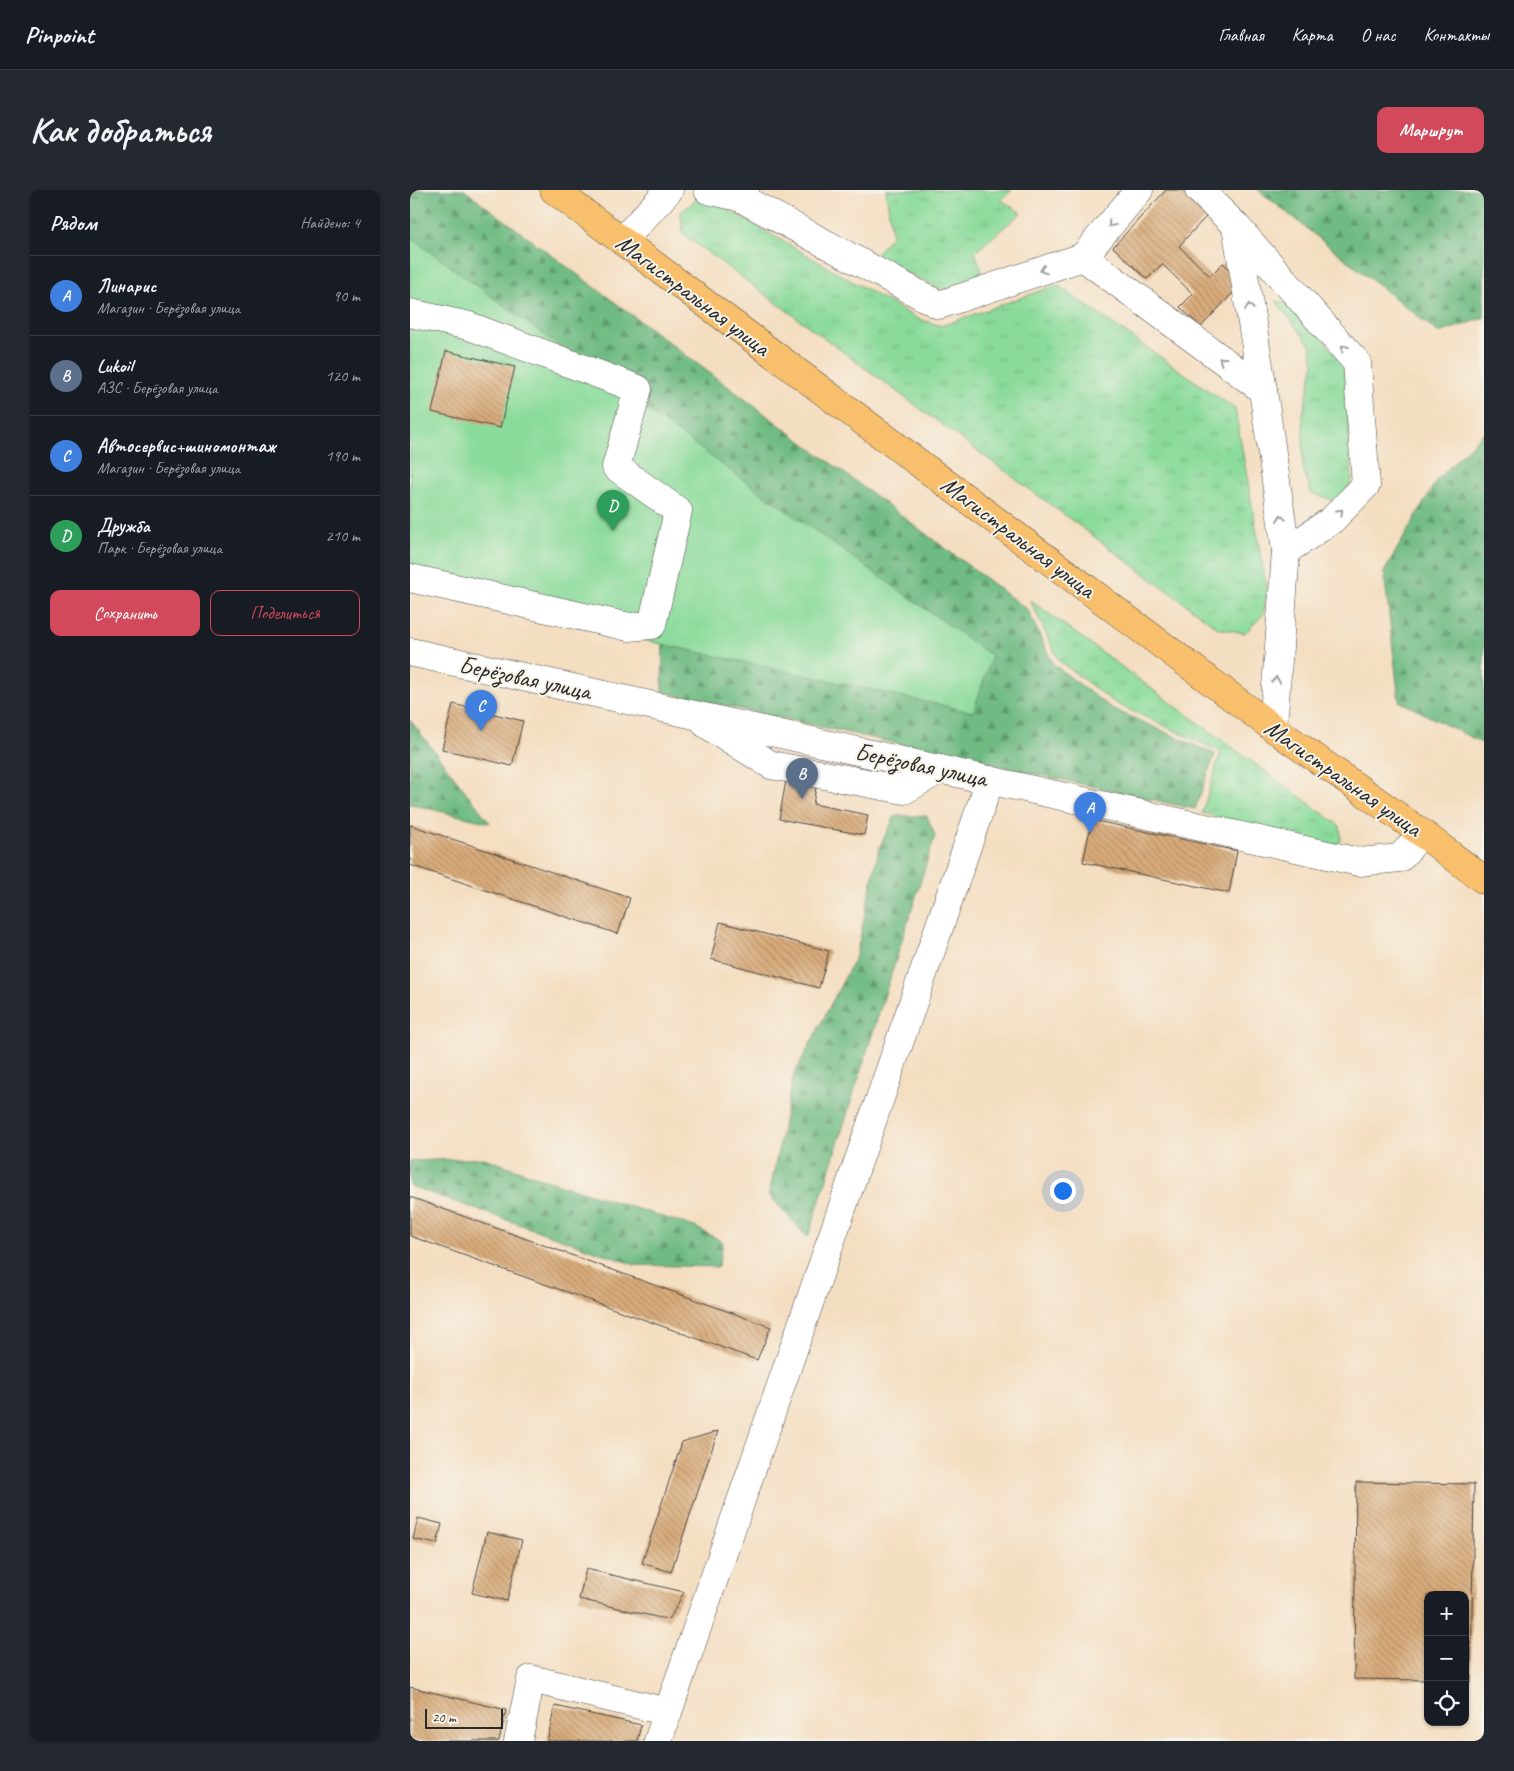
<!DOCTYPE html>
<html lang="ru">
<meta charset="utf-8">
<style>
:root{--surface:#171b24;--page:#242831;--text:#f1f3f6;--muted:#9ea1a6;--line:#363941;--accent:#d1495b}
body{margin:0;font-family:Caveat,sans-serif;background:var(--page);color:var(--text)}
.controls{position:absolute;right:15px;bottom:15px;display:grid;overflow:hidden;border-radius:10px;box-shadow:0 1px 4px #0004}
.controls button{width:45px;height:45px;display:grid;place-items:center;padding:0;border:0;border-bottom:1px solid var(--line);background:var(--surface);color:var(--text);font:25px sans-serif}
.scale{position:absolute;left:15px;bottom:12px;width:78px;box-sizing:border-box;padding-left:5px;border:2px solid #2b2b2b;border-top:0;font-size:14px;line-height:18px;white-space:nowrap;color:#2b2b2b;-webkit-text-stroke:4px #f7f3e8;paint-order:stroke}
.you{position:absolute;left:652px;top:1000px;width:18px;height:18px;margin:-12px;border:4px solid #fff;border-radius:50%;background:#1a73e8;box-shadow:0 0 0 8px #1a73e833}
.badge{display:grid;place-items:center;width:32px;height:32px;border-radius:50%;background:var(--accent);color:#fff;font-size:16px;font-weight:700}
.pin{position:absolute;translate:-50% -41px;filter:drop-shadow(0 1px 2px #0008)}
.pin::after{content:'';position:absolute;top:26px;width:18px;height:15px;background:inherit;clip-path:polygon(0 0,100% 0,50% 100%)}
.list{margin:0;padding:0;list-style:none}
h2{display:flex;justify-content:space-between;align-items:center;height:65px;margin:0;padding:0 20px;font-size:21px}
h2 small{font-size:16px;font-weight:400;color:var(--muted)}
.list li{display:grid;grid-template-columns:32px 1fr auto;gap:15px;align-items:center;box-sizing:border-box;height:80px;padding:0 20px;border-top:1px solid var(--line)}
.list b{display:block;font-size:19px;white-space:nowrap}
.list p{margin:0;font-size:16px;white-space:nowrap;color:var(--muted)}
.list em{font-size:16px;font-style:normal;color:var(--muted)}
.actions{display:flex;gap:10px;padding:15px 20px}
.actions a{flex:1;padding:11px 0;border:1px solid var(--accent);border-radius:10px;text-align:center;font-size:18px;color:var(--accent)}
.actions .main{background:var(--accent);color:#fff}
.icon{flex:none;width:28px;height:28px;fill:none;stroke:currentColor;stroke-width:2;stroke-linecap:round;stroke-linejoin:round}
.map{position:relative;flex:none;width:1074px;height:1551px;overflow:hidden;border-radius:10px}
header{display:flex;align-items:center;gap:30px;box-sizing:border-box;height:70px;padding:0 25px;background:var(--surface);border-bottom:1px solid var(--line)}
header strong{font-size:24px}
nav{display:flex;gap:28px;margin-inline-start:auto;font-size:18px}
.intro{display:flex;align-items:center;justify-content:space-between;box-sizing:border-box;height:120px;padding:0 30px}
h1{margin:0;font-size:35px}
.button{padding:12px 22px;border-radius:10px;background:var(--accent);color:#fff;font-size:18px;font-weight:700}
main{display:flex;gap:30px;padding:0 30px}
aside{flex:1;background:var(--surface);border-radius:10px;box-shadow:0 1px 4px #0004}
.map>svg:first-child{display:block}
</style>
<header>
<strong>Pinpoint</strong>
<nav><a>Главная</a><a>Карта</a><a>О нас</a><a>Контакты</a></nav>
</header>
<div class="intro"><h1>Как добраться</h1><a class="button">Маршрут</a></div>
<main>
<aside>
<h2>Рядом<small>Найдено: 4</small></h2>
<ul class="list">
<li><span class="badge" style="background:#3f7fe0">A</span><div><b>Линарис</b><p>Магазин · Берёзовая улица</p></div><em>90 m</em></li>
<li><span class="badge" style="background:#5c6f8a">B</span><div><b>Lukoil</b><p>АЗС · Берёзовая улица</p></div><em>120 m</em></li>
<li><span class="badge" style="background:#3f7fe0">C</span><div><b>Автосервис+шиномонтаж</b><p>Магазин · Берёзовая улица</p></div><em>190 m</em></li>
<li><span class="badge" style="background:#2e9e5b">D</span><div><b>Дружба</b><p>Парк · Берёзовая улица</p></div><em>210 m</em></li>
</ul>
<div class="actions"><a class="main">Сохранить</a><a>Поделиться</a></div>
</aside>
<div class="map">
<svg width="1074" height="1551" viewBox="0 0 1074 1551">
<defs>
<pattern id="grass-tufts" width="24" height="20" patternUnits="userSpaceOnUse" patternTransform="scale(1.25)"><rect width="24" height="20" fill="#8adb9b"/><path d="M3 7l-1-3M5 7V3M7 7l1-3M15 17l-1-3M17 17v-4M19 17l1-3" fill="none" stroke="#77bc86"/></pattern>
<pattern id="forest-firs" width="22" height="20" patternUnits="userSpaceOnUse" patternTransform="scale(1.25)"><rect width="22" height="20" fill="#6fbb83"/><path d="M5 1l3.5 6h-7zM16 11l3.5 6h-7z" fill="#5b986b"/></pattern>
<pattern id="building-back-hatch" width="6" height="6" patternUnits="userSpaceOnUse" patternTransform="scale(1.25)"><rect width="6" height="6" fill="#d9ac7b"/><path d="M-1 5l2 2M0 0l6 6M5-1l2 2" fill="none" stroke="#b08c65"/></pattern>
</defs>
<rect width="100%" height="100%" fill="#f7f3e8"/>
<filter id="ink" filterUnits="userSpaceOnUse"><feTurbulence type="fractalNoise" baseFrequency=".02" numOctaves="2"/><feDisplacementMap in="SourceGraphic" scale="10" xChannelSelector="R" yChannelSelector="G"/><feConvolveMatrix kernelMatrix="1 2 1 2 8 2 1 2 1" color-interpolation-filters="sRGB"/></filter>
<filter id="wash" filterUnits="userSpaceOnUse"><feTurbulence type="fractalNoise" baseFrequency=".0096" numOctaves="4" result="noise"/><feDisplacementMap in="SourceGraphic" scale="20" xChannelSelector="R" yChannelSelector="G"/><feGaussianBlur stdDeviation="1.12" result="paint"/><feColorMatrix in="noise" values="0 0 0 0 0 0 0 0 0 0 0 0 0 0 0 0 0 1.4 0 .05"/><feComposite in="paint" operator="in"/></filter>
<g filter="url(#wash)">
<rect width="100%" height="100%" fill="#f4dec1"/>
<g fill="url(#grass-tufts)" stroke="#5a8363">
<polygon points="476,0 602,0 591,10 611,23 565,62 572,81 562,91 534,101 464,66 482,45"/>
<polygon points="287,9 303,11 506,128 531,136 647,95 825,219 857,400 853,425 835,443 808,438 273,44 271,22"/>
<polygon points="866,111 886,115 935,176 942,290 936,302 922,310 901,303 893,278 893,224 904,173 900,155"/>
<polygon points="620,410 930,636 931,651 920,657 792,623 811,562 705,513 649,471"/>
</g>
<g fill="url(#forest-firs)" stroke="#4d7357">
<polygon points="0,0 54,0 618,420 643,474 701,518 805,564 785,619 252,502 253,441 0,75"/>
<polygon points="848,0 1074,0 1074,128 1029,143"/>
<polygon points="1074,242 1074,554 989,511 974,382 1027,290"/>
<polygon points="0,530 80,633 0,614"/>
<polygon points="485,626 517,626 525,646 398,1048 359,1005 383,887 446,766 469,658"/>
<polygon points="74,968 136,990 285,1037 313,1052 308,1077 225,1075 0,996 0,971"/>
</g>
<polygon fill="#8adb9b" stroke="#5a8363" points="0,47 325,284 582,466 563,522 0,399"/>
<g id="blocks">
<g fill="url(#building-back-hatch)">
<polygon points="756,0 785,0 804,18 769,56 800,86 813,73 833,92 791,137 770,117 783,104 752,74 737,89 703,57"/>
<polygon points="36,161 105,177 90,238 22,222"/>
<polygon points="43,514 113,531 102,576 32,559"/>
<polygon points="378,580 408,586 403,614 458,625 454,645 369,629"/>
<polygon points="682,630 827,661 819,703 673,672"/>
<polygon points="0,635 220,708 208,744 0,675"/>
<polygon points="310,732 419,761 409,798 301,769"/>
<polygon points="0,1007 361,1137 347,1170 0,1046"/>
<polygon points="308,1241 261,1382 232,1373 272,1252"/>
<polygon points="946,1292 1064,1294 1061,1491 1055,1491 1055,1405 1018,1405 1018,1490 944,1489"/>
<polygon points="8,1328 32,1334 27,1354 3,1349"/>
<polygon points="77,1342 112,1350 97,1411 62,1403"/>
<polygon points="176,1379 274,1402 259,1430 169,1409"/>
<polygon points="0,1497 96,1520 89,1551 0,1551"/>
<polygon points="145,1516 231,1535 227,1551 137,1551"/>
</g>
</g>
</g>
<g filter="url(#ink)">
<use href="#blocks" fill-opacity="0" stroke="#494642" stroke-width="1"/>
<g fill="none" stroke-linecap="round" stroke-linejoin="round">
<g stroke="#494642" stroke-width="29">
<g id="minor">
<polyline points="298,0 329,7 335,0"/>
<polyline points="789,0 826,36 853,200"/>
<polyline points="329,7 529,115 673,67 853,200 876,361 863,538"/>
<polyline points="826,36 947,173 956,295 922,330 876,361"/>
<polyline points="212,51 259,0"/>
<polyline points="673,67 729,0"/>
<polyline points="0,123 59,136 228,199 206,277 268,321 242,435 219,437 0,388"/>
<polyline points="0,462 949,672 990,668 1012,643"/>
<polyline points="296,534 361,575 494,600 531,579"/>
<polyline points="108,1551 121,1489 258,1522"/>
<polyline points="248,1551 580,590"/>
</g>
</g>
<g stroke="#494642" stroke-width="29">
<polyline id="major" points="144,0 863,538 1012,643 1074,690"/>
</g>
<use href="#minor" stroke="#fff" stroke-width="28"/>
<use href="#major" stroke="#f8bf6c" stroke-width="28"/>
</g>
<defs><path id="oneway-chevron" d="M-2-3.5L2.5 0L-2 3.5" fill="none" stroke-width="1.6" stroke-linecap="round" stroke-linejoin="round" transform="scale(1.25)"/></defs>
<g stroke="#a0a0a0">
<use href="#oneway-chevron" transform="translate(701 34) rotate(130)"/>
<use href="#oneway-chevron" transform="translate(633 80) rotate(162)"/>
<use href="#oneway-chevron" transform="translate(839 117) rotate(-99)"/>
<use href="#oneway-chevron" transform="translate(934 158) rotate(-131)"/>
<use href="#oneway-chevron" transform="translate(812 170) rotate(-144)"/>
<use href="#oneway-chevron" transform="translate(930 322) rotate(-45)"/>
<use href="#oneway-chevron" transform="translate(871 328) rotate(-98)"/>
<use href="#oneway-chevron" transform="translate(866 490) rotate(-86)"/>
</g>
</g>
<g text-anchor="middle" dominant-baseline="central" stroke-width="4" stroke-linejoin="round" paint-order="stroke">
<g font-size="25" fill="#2b2b2b" stroke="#f7f3e8">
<text transform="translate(283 105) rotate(37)">Магистральная улица</text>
<text transform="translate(608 347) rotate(37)">Магистральная улица</text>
<text transform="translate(115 488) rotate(12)">Берёзовая улица</text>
<text transform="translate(511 575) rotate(12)">Берёзовая улица</text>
<text transform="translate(933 588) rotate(35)">Магистральная улица</text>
</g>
</g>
</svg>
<div class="controls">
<button>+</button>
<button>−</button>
<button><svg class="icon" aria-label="locate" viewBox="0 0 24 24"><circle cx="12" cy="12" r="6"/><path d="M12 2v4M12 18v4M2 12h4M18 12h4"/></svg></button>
</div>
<div class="scale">20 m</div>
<div class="you"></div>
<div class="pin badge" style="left:680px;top:643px;background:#3f7fe0">A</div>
<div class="pin badge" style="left:392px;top:609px;background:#5c6f8a">B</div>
<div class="pin badge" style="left:71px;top:541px;background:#3f7fe0">C</div>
<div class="pin badge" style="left:203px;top:341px;background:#2e9e5b">D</div>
</div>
</main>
